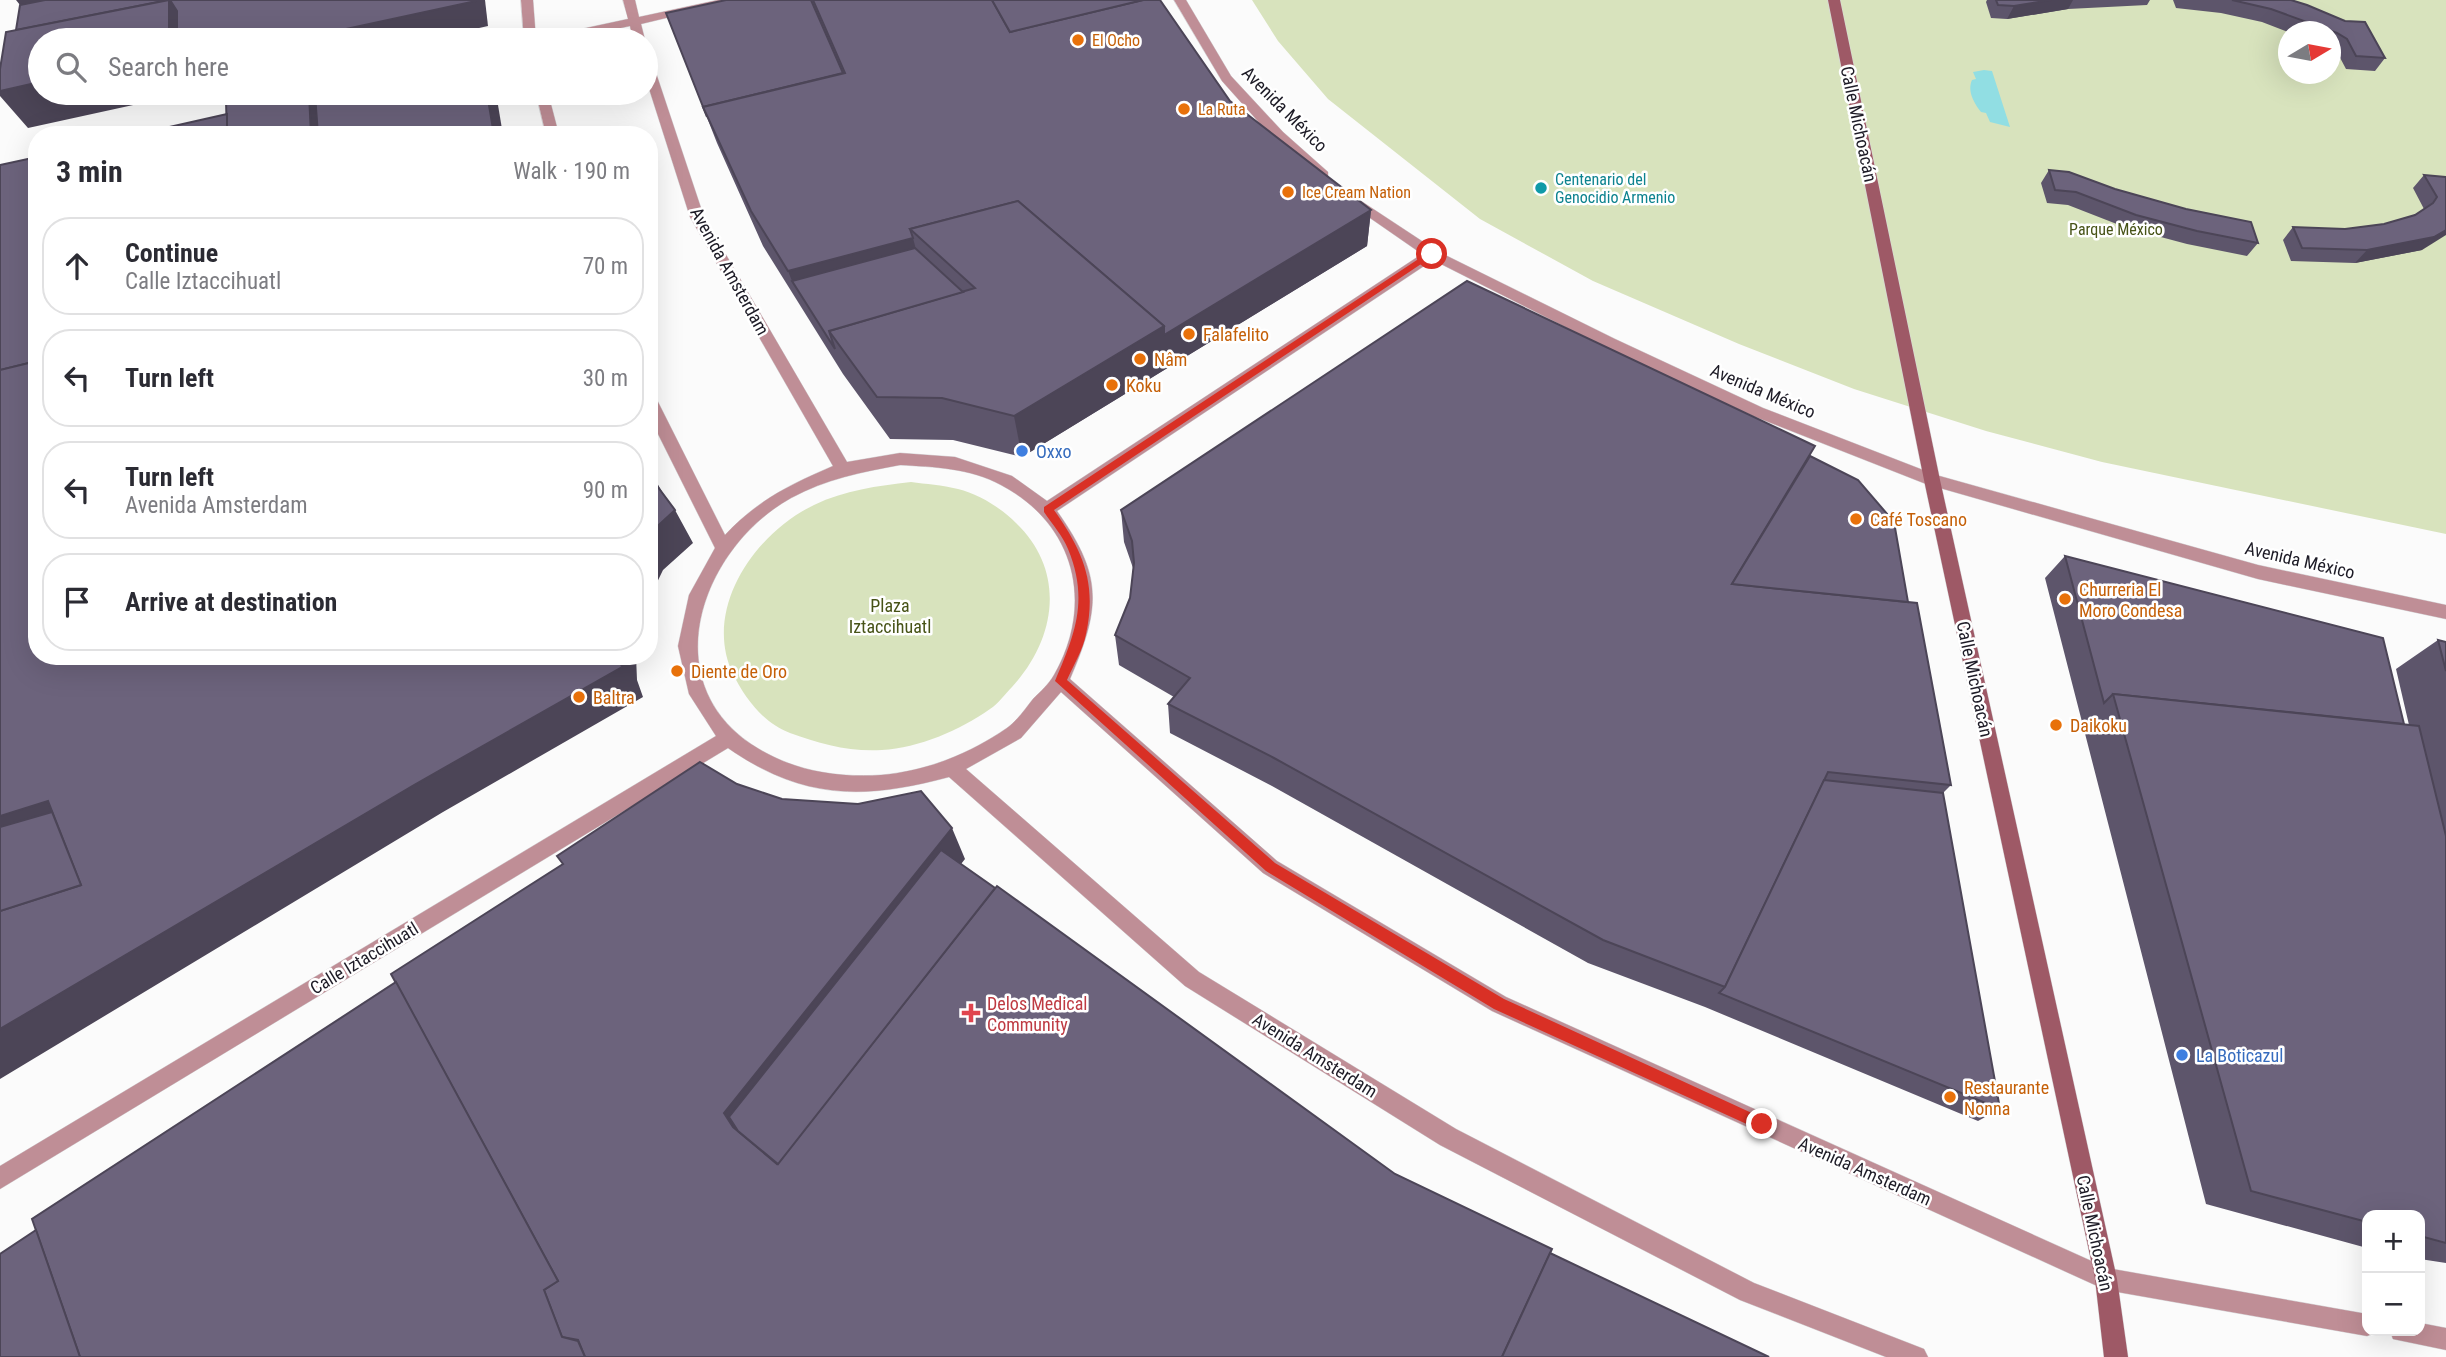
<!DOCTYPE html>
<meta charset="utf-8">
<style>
:root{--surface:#fff;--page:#f7f7f7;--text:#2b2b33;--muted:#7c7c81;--line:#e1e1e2}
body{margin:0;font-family:"Roboto Condensed",sans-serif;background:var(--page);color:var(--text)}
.controls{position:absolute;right:21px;bottom:21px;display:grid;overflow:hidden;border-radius:14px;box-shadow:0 7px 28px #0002}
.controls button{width:63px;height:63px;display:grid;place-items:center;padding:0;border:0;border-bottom:2px solid var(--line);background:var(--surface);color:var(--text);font:35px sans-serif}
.compass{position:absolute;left:2278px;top:21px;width:63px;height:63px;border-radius:50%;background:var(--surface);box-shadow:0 7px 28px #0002;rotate:80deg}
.stop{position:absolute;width:21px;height:21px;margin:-16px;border:5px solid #d93025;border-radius:50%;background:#fff}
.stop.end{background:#d93025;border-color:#fff;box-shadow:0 2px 7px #0008}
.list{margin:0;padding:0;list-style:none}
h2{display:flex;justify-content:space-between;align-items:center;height:91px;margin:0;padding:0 28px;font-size:30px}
h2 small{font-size:23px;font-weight:400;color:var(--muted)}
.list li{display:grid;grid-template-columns:46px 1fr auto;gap:21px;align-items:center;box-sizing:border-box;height:98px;margin:0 14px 14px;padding:0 14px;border:2px solid var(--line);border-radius:28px}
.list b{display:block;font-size:26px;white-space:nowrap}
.list p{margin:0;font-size:23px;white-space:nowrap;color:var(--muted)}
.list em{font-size:23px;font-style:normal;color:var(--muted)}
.icon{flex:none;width:38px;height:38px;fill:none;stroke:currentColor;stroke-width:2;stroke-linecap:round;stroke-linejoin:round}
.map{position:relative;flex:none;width:2446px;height:1357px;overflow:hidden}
.search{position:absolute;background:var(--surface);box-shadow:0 7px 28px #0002;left:28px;top:28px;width:630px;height:77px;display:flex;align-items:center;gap:18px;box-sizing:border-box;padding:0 24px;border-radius:38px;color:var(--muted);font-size:26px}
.panel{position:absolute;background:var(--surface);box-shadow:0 7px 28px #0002;left:28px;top:126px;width:630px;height:539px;border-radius:28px}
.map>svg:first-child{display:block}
</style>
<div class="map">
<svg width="2446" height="1357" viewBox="0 0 2446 1357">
<rect width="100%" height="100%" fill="#fbfbfb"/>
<g fill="#d8e3bd" fill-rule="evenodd">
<path d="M1252,0H2446V534L2102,462L1986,431L1854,389L1739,344L1593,281L1480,219L1328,99L1278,41ZM2288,32H2330V74H2288Z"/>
<path d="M911,482C926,484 942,485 958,489C979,494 1001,508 1016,523C1066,571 1057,638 1012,687C1005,694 998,704 990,709C960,730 919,748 882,750C849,752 820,744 790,733C763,723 745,698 733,674C702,609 755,533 814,505C845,490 877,486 911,482Z"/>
</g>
<path fill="#91dee3" d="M1984,70L1992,71L2010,127L1990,122L1986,113L1981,112C1974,103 1967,91 1972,80L1976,79L1973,72Z"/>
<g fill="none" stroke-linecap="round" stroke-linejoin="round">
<g stroke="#d7d7d9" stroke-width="1">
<g id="street">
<polygon points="521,0 533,0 536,40 524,40"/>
<polygon points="623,0 635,0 639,17 718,0 741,0 641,24 645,40 633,40 630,26 565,40 543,40 549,36 628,19"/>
<polygon points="1174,0 1186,0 1231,76 1283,132 1328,172 1328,178 1318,178 1273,138 1222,81"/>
<path d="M646,57L652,61L704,217L847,462L900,453L955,457L1012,476L1047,501L1422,254L1347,202V196L1352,195L1437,251L1615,339L1763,408L1936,475L2258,565L2446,605V619L2258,579L1926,484L1753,416L1605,347L1433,260L1057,511C1103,576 1101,607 1070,679L1277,861L1506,997L2107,1268L2367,1314V1331H2376L2375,1333L2367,1336L2106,1290L1492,1011L1263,873L1061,692L1021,738L966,769L1199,972L1456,1129L1754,1283L1924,1349L1928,1357H1886L1740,1300L1440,1145L1185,986L949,777C863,800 803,800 728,748L0,1189V1166L716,736L689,694L678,646L689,595L715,548L649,416V394L657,400L725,535C758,500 789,485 833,466L690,217L646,79ZM900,465C934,467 970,468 1001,485C1075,524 1095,603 1054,675C1049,684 1040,692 1033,699C1025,709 1017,721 1007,728C969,754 927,771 881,775C834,778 790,770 751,744C654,678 703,547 791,498C826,479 862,472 900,465Z"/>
<polygon points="536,93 548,93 559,135 546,135"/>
<polygon points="2420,1323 2446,1328 2446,1350 2393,1339 2390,1331 2420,1331"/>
</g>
</g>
<g stroke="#d7d7d9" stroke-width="1">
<polygon id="secondary" points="1828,0 1840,0 1940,480 2117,1279 2128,1357 2104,1357 2095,1279 1924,480"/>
</g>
<use href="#street" fill="#bf8e96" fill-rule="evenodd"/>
<use href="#secondary" fill="#9e5966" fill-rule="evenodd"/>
</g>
<g fill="#5d556b">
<polygon points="726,0 1160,0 1230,101 1371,210 1367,246 1022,457 953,440 890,439 843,374 763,246 717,143 666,13"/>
<polygon points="1987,0 2150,0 2147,5 2068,9 2007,19 1991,18 1986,2"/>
<polygon points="2173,0 2291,0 2385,58 2375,71 2346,69 2337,52 2330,48 2330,32 2288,32 2262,22 2221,13 2176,8"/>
<polygon points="2049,170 2258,243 2247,256 2187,244 2127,228 2068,205 2047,203 2041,183"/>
<polygon points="2424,175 2446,177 2422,250 2355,263 2291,261 2283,240 2293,227 2345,229 2384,224 2415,215 2424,209 2413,188"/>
<polygon points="1810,456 1908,602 1951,785 1943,793 2000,1109 1978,1121 1705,1007 1588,963 1272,786 1170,733 1168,704 1174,697 1119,665 1115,635 1130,598 1133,568 1124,542 1121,510"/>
<polygon points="2065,556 2404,724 2409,725 2396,669 2438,640 2446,642 2446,1263 2420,1259 2420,1215 2367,1215 2367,1248 2206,1204 2045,578"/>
</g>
<g fill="#4c4557">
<polygon points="16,0 195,0 195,40 40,40 40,30"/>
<polygon points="476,0 485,0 488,26 426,40 295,40"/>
<polygon points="2051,0 2073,0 2068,9 2007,19 2014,6"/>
<polygon points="40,82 40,93 188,93 28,128 0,96 0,91"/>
<polygon points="309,93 315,93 332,119 333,135 311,135"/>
<polygon points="487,93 496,93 503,135 494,135"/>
<polygon points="1371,210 1367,246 1022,457 1014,416 1164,326"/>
<polygon points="2446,230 2446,235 2422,250 2355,263 2367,250"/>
<polygon points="913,238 922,273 792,281 788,271"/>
<polygon points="649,474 652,474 670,506"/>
<polygon points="675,510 693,543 663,570 649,599 649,534"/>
<polygon points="618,656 636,656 637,680 643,697 443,812 0,1079 0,1029"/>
<polygon points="48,801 91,827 0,855 0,816"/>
<polygon points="952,828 965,859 750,1134 801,1182 733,1127 724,1113"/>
</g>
<g fill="#6c637c" stroke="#4c4557" stroke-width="2">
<polygon points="45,0 168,0 16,30 20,5"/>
<polygon points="169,0 169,40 40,40 40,82 0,91 0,69 6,32"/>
<polygon points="170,0 476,0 476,1 295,40 177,40 177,11"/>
<polygon points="726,0 811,0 843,73 703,107 707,117 666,13"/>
<polygon points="813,0 992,0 1010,32 1143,0 1160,0 1230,101 1371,210 1164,335 1164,326 1018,201 910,229 913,238 788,271 751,211 703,107 845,73"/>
<polygon points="992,0 1143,0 1010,32"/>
<polygon points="1996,0 2051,0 2014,6 1998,5"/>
<polygon points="2232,0 2291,0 2307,5 2345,21 2365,22 2385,58 2356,56 2347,39 2337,33 2271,9"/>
<polygon points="264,93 309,93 311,135 227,135 226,101"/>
<polygon points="319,93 487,93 494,135 318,135 315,94"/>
<polygon points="227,114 227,135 134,135"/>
<polygon points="37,157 37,361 0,370 0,165"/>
<polygon points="2049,170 2069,172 2115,189 2186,209 2251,222 2258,243 2197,231 2136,215 2076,192 2055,190"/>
<polygon points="2424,175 2446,177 2446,230 2434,237 2367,250 2302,248 2293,227 2345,229 2384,224 2415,215 2433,203 2437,197"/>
<polygon points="1018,201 1164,326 1014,416 942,398 877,397 829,331 975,288 910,229"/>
<polygon points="915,248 963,292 829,331 835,349 792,281"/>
<polygon points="1467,281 1815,446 1732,584 1917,603 1951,785 1828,772 1725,987 1603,940 1274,758 1168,704 1190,678 1115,635 1130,598 1134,563 1132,541 1121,510"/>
<polygon points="37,361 37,656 618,656 622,667 414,785 0,1029 0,911 81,885 48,801 0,816 0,370"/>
<polygon points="1810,456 1858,480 1894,522 1908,602 1732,584"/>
<polygon points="649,475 675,510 649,534"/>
<polygon points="2065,556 2383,638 2404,724 2113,694 2104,703"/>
<polygon points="2438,640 2446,642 2446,671"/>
<polygon points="2113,694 2419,726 2446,836 2446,1243 2420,1236 2420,1215 2367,1215 2367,1222 2251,1191"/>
<polygon points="700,762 737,784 782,799 858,804 921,791 952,828 724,1113 733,1127 777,1164 997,886 1395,1174 1552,1249 1502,1357 585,1357 578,1340 562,1337 544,1290 558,1281 391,974 563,864 557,856"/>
<polygon points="1824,780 1943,793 2000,1109 1719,993 1725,987"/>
<polygon points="52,812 81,885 0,911 0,827"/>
<polygon points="941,850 995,888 778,1164 738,1131 729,1117"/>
<polygon points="396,982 558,1281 544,1290 562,1337 578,1341 585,1357 80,1357 32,1219"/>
<polygon points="36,1230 80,1357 0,1357 0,1254"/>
<polygon points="1550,1253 1769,1357 1502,1357"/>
</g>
<path fill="#d93025" d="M1429,252L1436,254L1054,510C1083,551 1097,583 1086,634C1083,650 1073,666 1067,680L1275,863L1504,999L1767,1120L1769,1124L1762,1131L1494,1009L1266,871L1055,681C1075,634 1089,600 1068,549C1063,536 1052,524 1044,512V507Z"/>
<g fill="#e8710a" stroke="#fff" stroke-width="2.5">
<circle cx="1078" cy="40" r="7"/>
<circle cx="1184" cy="109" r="7"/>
<circle cx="1288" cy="192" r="7"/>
<circle cx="1189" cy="334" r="7"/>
<circle cx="1140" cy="359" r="7"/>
<circle cx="1112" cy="385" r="7"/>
<circle cx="1856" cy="519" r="7"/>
<circle cx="2065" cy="599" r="7"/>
<circle cx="677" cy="671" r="7"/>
<circle cx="579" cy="697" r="7"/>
<circle cx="2056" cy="725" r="7"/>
<circle cx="1950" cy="1097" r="7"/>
</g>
<circle fill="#0f9aa8" stroke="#fff" stroke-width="2.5" cx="1541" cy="188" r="7"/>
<g fill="#3f7fe0" stroke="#fff" stroke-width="2.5">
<circle cx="1022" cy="451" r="7"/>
<circle cx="2182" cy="1055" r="7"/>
</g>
<path fill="#e0444e" stroke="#fff" stroke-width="2.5" d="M967.5 1002.5h7v7h7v7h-7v7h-7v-7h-7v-7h7z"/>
<g text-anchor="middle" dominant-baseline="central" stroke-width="5" stroke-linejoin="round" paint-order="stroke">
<g font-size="16" fill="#c56008" stroke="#fff" text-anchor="start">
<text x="1092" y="40">El Ocho</text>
<text x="1198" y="109">La Ruta</text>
<text x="1302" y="192">Ice Cream Nation</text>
</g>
<g font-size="16" fill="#0d838f" stroke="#fff" text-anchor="start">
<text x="1555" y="179">Centenario del<tspan x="1555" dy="18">Genocidio Armenio</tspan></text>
</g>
<g font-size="16" fill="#475317" stroke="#fff">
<text x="2116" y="229">Parque México</text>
</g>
<g font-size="18" fill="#1d1b26" stroke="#fff">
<text transform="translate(1285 109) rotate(45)">Avenida México</text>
<text transform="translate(1859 124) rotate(78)">Calle Michoacán</text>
<text transform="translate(730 271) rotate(61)">Avenida Amsterdam</text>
<text transform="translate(1763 391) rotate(23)">Avenida México</text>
<text transform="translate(2300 560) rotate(13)">Avenida México</text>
<text transform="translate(1975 679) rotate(78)">Calle Michoacán</text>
<text transform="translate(364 958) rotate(-31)">Calle Iztaccihuatl</text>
<text transform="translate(1315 1055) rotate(32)">Avenida Amsterdam</text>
<text transform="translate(1865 1171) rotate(24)">Avenida Amsterdam</text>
<text transform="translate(2095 1233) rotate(78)">Calle Michoacán</text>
</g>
<g font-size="18" fill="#c56008" stroke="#fff" text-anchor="start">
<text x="1203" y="334">Falafelito</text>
<text x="1154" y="359">Nâm</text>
<text x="1126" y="385">Koku</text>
<text x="1870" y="519">Café Toscano</text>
<text x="2079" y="589">Churreria El<tspan x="2079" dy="21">Moro Condesa</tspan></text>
<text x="691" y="671">Diente de Oro</text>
<text x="593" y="697">Baltra</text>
<text x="2070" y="725">Daikoku</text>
<text x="1964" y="1087">Restaurante<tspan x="1964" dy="21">Nonna</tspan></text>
</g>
<g font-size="18" fill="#366cbe" stroke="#fff" text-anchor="start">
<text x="1036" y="451">Oxxo</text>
<text x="2196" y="1055">La Boticazul</text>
</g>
<g font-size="18" fill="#475317" stroke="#fff">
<text x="890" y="605">Plaza<tspan x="890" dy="21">Iztaccihuatl</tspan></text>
</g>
<g font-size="18" fill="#be3a42" stroke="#fff" text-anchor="start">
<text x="987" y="1003">Delos Medical<tspan x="987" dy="21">Community</tspan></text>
</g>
</g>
</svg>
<div class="controls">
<button>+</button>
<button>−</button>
</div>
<svg class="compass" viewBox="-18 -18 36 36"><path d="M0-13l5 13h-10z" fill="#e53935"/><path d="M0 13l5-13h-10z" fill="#7c7c81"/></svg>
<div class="stop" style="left:1432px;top:254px"></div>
<div class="stop end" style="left:1762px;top:1124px"></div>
<div class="search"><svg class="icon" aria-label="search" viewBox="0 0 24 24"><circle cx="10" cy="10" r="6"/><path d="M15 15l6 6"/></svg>Search here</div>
<section class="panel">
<h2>3 min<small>Walk · 190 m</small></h2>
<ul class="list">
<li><svg class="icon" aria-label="ahead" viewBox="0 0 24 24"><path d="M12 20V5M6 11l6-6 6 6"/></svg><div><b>Continue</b><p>Calle Iztaccihuatl</p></div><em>70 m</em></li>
<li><svg class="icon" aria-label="left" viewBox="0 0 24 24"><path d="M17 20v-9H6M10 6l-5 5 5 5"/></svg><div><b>Turn left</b></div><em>30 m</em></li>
<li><svg class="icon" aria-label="left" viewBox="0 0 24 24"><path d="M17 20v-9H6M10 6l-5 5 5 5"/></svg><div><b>Turn left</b><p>Avenida Amsterdam</p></div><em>90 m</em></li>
<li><svg class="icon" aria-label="arrive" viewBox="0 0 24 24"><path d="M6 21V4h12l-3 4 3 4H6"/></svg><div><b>Arrive at destination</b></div></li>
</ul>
</section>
</div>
